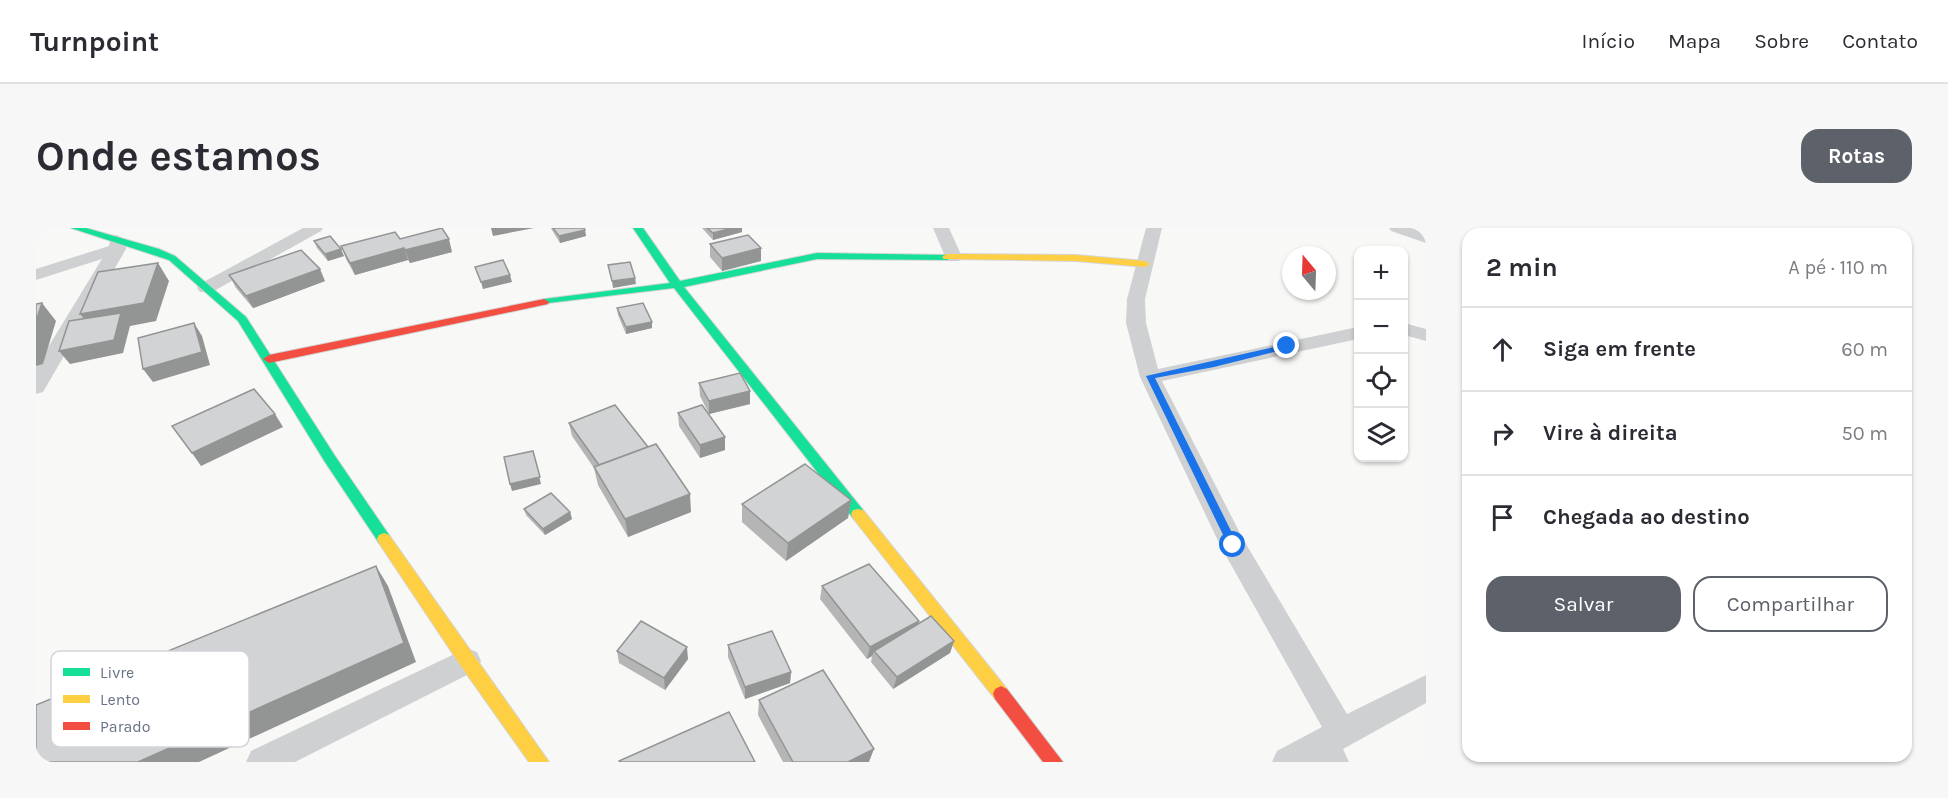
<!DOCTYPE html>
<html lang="pt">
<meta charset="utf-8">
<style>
:root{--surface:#fff;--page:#f7f7f7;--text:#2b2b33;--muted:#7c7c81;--line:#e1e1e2;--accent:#5d616a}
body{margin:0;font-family:Karla,sans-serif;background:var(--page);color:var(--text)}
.controls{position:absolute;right:18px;top:18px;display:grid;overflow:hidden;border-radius:12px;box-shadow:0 2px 4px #0004}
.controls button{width:54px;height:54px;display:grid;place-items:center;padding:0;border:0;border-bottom:2px solid var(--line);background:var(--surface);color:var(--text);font:30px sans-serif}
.compass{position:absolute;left:1246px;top:18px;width:54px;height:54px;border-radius:50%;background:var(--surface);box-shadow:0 2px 4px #0004;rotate:341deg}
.stop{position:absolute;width:18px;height:18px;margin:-14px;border:4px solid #1a73e8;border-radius:50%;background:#fff}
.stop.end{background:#1a73e8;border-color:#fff;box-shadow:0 2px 6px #0008}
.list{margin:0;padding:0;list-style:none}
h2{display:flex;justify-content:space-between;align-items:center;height:78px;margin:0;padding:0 24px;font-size:26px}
h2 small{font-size:20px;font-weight:400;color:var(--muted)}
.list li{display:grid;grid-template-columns:39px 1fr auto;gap:18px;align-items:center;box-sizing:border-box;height:84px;padding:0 24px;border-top:2px solid var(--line)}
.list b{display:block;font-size:22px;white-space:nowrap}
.list em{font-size:20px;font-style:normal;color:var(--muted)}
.actions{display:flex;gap:12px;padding:18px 24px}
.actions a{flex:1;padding:14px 0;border:2px solid var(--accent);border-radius:18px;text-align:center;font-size:21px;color:var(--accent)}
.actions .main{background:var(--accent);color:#fff}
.icon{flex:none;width:33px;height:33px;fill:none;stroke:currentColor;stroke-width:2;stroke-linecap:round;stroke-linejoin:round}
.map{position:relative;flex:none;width:1390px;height:534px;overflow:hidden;border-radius:18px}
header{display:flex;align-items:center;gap:36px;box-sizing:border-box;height:84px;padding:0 30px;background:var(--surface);border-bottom:2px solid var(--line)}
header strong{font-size:28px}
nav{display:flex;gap:33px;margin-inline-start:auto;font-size:21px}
.intro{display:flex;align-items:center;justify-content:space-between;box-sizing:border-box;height:144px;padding:0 36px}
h1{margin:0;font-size:42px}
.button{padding:15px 27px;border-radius:18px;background:var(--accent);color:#fff;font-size:21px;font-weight:700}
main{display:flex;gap:36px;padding:0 36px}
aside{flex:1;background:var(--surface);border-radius:18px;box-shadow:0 2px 4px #0004}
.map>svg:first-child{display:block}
</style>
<header>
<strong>Turnpoint</strong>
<nav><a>Início</a><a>Mapa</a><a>Sobre</a><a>Contato</a></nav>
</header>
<div class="intro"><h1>Onde estamos</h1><a class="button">Rotas</a></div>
<main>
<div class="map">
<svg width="1390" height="534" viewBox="0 0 1390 534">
<rect width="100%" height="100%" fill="#f8f8f7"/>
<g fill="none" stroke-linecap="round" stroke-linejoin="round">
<g stroke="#d4d6d6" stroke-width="2">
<g id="fast">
<polygon points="35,0 50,0 123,21 139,28 210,89 299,228 353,307 355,311 353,315 343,315 289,234 202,93 133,32"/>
<polygon points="597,0 607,0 644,53 781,25 914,27 916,29 911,32 781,31 648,59 827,282 829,286 827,290 817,290 638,60 504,76 503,74 508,71 634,55"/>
</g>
</g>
<g stroke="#d4d6d6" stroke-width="2">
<g id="slow">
<polygon points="911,26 1040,27 1109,33 1114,36 1109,39 1040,33 908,31 906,29"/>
<polygon points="822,281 827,282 971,461 973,466 971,471 965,474 959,471 817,290 815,286 817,282"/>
<polygon points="348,305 353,307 513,534 493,534 425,438 343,315 341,311 343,307"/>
</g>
</g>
<g stroke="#d4d6d6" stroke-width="2">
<g id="jam">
<polygon points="508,71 513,74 512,76 233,135 227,131 233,127"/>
<polygon points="965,458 971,461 1027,534 1007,534 959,471 957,466 959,461"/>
</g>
</g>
<g fill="#cfd0d2" fill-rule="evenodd">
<polygon points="267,0 287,0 285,3 176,64 164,64 161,60 164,56"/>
<polygon points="897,0 913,0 926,29 923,33 911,33"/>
<polygon points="1110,0 1126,0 1109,71 1110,95 1122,141 1322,99 1322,111 1126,153 1207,311 1311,486 1390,447 1390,475 1307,521 1313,534 1236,534 1241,523 1286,499 1184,317 1104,149 1090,95 1091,71"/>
<polygon points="1353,0 1377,0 1390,4 1390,15 1355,3"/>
<polygon points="81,7 89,12 90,21 10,159 7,164 0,166 0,139 66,31 0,52 0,41 73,18 75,8"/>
<polygon points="1368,95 1390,101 1390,113 1368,107"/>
<polygon points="431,420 441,424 445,433 441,442 259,534 210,534 215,523"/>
</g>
<use href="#fast" fill="#16e098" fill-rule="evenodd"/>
<use href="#slow" fill="#ffcf43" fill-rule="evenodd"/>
<use href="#jam" fill="#f24e42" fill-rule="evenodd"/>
</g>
<g fill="#b5b5b6">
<polygon points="515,0 548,0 550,8 524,15 516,2"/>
<polygon points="666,0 706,0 706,4 677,12"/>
<polygon points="278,13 308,28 292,33 281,20"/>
<polygon points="674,16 725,20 725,33 686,43 674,29"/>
<polygon points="305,18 416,24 374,35 372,32 319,47 310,31"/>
<polygon points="193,47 289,53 217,80 200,60"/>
<polygon points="581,80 616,94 616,100 590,106 582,87"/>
<polygon points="663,155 714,163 714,176 673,186 664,168"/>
<polygon points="642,185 689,209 689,222 664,230 643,198"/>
<polygon points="533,195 655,284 592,309 562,257 558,240 536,208"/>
<polygon points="815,272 812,290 750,333 706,294 706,276"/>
<polygon points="488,281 534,284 536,291 509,307 490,287"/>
<polygon points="786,358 882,396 918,413 914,425 857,461 835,434 836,428 831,431 784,371"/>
<polygon points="692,417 755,444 754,455 709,471 692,429"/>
<polygon points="581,423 652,431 629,462 583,435"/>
<polygon points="723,472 833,534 747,534 722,487"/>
</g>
<g fill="#939494">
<polygon points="455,0 498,0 457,8"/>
<polygon points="696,0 706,0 706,4 677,12 677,5"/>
<polygon points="549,2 550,8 524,15 523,8"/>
<polygon points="413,11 416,24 374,35 369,22"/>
<polygon points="368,20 372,32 319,47 314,35"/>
<polygon points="725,20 725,33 686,43 686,30"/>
<polygon points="305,21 308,28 292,33 289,26"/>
<polygon points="122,35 133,53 120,93 94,98 87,125 34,136 23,123 58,103 44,86"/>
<polygon points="284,41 289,53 217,80 210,68"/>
<polygon points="474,47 476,54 447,61 445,54"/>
<polygon points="599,50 600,56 577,60 576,53"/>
<polygon points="6,75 20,93 7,136 0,138 0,93"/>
<polygon points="616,94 616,100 590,106 590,99"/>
<polygon points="158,95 166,108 174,137 117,154 107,141"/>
<polygon points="714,163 714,176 673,186 673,173"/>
<polygon points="239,186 247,199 165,238 156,225"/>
<polygon points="689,209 689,222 664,230 664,217"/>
<polygon points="497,223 505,256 476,263 474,256"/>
<polygon points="654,266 655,284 592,309 589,291"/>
<polygon points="815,272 812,290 750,333 752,315"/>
<polygon points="534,284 536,291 509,307 507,301"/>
<polygon points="340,338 352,358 380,434 163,534 102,534"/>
<polygon points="883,393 879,405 838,423 836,428 831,431 834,419"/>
<polygon points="918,413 914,425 857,461 861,449"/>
<polygon points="651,419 652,431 629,462 628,450"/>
<polygon points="755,444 754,455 709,471 709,459"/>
<polygon points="838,521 833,534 812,534"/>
</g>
<g fill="#d2d3d4" stroke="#939494" stroke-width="1.5">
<polygon points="406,0 413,11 369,22 368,20 314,35 305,18 359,4 364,11"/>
<polygon points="517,0 548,0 549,2 523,8"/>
<polygon points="671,0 696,0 677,5"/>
<polygon points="712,7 725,20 686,30 674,16"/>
<polygon points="294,8 305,21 289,26 278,13"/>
<polygon points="265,22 284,41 210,68 193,47"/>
<polygon points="467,32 474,47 445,54 439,39"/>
<polygon points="594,34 599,50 576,53 572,37"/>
<polygon points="122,35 108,75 44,86 62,44"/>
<polygon points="6,75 0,93 0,76"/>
<polygon points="607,75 616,94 590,99 581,80"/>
<polygon points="85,85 78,112 23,123 33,93"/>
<polygon points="158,95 166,124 107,141 102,110"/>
<polygon points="704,145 714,163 673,173 663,155"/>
<polygon points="218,161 239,186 156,225 136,198"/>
<polygon points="579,177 612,219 563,237 533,195"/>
<polygon points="666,177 689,209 664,217 642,185"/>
<polygon points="620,216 654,266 589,291 558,239"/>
<polygon points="497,223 504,249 474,256 468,229"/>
<polygon points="769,236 815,272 752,315 706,276"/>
<polygon points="515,265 534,284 507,301 488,281"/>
<polygon points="833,336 883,393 834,419 786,358"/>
<polygon points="340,338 368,415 102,534 0,534 0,477"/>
<polygon points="895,388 918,413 861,449 838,423"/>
<polygon points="605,393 651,419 628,450 581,423"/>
<polygon points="736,403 755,444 709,459 692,417"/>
<polygon points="787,442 838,521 812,534 757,534 723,472"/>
<polygon points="693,484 719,534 584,534 583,533"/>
</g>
<polygon fill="#1a73e8" points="1251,116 1254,117 1254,120 1178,139 1119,150 1202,317 1197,321 1192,317 1110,148"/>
<rect x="15" y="423" width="198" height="96" rx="9" fill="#fff" stroke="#d2d5db" stroke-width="1.5"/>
<rect x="27" y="440" width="27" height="8" fill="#16e098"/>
<rect x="27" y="467" width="27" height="8" fill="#ffcf43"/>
<rect x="27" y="494" width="27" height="8" fill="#f24e42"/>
<g font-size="16" fill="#687387">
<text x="64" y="450">Livre</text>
<text x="64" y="477">Lento</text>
<text x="64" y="504">Parado</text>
</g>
</svg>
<div class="controls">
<button>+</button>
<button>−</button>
<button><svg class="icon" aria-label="locate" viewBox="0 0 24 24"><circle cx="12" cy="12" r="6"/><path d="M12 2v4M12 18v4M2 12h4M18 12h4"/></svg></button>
<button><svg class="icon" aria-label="layers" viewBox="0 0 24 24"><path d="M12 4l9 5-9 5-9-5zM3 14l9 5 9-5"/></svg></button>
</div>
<svg class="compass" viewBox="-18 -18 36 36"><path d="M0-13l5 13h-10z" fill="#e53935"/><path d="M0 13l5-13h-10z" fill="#7c7c81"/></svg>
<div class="stop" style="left:1197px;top:317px"></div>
<div class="stop end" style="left:1251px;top:118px"></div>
</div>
<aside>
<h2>2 min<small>A pé · 110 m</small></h2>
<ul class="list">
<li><svg class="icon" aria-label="ahead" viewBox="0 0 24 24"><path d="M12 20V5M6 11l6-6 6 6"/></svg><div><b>Siga em frente</b></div><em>60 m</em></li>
<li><svg class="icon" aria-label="right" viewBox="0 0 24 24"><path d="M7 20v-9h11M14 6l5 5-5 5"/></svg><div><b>Vire à direita</b></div><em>50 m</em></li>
<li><svg class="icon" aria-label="arrive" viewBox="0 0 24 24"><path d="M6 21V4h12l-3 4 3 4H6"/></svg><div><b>Chegada ao destino</b></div></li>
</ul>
<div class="actions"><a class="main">Salvar</a><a>Compartilhar</a></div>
</aside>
</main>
